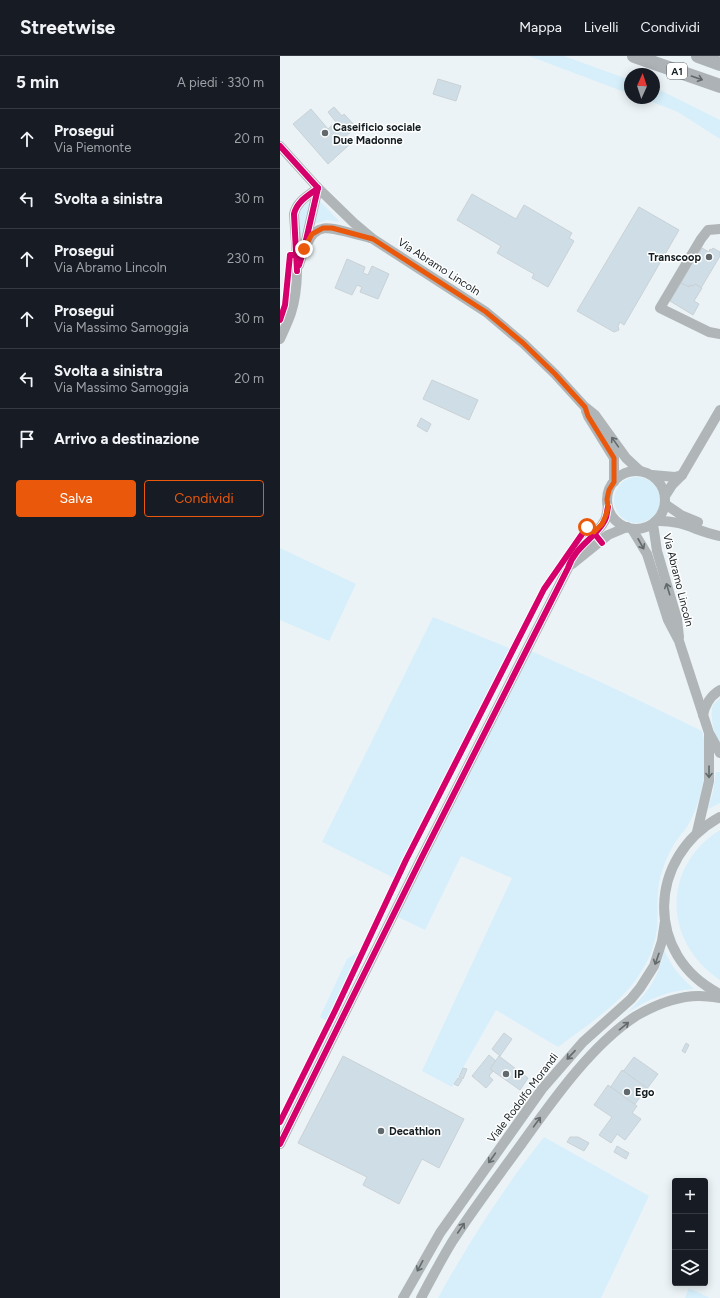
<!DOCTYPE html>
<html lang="it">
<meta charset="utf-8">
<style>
:root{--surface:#171b24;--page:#20242c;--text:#f1f3f6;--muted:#9ea1a6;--line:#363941;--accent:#ea580c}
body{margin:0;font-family:Figtree,sans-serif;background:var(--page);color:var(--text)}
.controls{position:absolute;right:12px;bottom:12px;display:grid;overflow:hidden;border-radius:4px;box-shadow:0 2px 10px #0003}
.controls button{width:36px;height:36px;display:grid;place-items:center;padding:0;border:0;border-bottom:1px solid var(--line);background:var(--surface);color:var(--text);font:20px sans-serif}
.compass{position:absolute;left:344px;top:12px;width:36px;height:36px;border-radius:50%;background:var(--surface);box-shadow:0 2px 10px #0003;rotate:3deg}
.stop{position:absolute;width:12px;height:12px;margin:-9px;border:3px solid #ea580c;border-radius:50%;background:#fff}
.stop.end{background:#ea580c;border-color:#fff;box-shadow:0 1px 4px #0008}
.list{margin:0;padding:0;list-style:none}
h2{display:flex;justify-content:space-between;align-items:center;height:52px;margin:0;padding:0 16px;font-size:17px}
h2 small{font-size:13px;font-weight:400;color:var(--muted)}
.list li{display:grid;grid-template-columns:26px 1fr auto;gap:12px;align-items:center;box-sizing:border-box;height:60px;padding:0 16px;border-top:1px solid var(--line)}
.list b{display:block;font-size:15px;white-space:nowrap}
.list p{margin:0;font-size:13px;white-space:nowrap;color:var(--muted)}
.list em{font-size:13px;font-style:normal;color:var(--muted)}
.actions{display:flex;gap:8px;padding:12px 16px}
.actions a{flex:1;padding:9px 0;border:1px solid var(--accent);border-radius:4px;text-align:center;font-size:14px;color:var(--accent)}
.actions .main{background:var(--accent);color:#fff}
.icon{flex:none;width:22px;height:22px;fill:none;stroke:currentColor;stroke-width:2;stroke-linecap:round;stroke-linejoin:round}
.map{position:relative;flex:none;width:440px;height:1242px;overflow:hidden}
header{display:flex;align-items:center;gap:24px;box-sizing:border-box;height:56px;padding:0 20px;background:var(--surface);border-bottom:1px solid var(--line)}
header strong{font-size:19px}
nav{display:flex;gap:22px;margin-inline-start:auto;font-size:14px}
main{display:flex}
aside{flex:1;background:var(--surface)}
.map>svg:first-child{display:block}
</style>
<header>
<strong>Streetwise</strong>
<nav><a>Mappa</a><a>Livelli</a><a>Condividi</a></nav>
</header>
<main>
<aside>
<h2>5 min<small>A piedi · 330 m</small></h2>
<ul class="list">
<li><svg class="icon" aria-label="ahead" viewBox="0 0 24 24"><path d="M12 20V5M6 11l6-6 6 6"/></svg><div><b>Prosegui</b><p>Via Piemonte</p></div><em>20 m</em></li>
<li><svg class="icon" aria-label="left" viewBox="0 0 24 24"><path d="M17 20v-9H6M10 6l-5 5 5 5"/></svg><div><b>Svolta a sinistra</b></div><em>30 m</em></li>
<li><svg class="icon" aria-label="ahead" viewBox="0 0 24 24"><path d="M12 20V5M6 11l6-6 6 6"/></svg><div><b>Prosegui</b><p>Via Abramo Lincoln</p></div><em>230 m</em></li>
<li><svg class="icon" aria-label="ahead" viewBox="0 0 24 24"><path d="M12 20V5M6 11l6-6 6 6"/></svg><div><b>Prosegui</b><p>Via Massimo Samoggia</p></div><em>30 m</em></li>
<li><svg class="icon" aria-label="left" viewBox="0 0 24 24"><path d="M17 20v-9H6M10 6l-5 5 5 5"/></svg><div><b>Svolta a sinistra</b><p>Via Massimo Samoggia</p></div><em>20 m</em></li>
<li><svg class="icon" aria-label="arrive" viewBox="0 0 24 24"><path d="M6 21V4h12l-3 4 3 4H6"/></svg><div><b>Arrivo a destinazione</b></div></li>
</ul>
<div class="actions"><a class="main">Salva</a><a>Condividi</a></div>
</aside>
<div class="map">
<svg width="440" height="1242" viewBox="0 0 440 1242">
<rect width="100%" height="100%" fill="#ebf3f7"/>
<g fill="#d6effa">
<polygon points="249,0 284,0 350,24 350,38"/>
<polygon points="374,32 384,36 440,64 440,83 398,56 362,42 374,42"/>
<polygon points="30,145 31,145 23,181 20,181 18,176 19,154"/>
<polygon points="40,145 59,165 59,166 47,164 34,168"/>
<circle cx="357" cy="444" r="23"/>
<polygon points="0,492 76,528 49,585 0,564"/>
<polygon points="153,561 231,593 114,822 42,786"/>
<path d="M251,595L325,628L422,675C430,703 423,744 408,769C406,773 402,777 399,781C390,793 384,807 380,822C376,839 378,856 377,873C375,888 369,904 361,916C343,946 306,970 278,991L216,954L172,1031L142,1015L232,822L181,800L145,874L118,861Z"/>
<path d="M440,642V691C435,682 429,659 433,649C435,647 438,644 440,642Z"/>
<polygon points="436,716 440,716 440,747 428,753 433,736"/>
<path d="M440,774V924C383,886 381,811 440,774Z"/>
<path d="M384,894C391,910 401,922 414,933C389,934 368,943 347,957C367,938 379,922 384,894Z"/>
<polygon points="78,896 79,897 48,966 40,961 67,903"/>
<path d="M264,1081L369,1140L321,1242H158C188,1187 225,1130 264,1081Z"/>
<polygon points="409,1232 430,1242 405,1242"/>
</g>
<g fill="#cfdee6" stroke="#c9d1d5">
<polygon points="158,23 181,30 176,45 153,38"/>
<polygon points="54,51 62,60 64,58 76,71 63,83 69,89 48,108 13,68 31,53 48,73 56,66 48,56"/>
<polygon points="192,138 236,163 244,149 292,177 289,182 294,185 268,231 252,222 254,218 217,197 221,190 177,164"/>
<polygon points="359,151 399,174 344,269 340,266 338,270 339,274 334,276 297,255"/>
<polygon points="422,192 429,196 430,193 432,194 433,192 440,196 440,200 421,232 415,228 413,230 410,229 409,231 401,227 410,211 408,210 411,206 413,207"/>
<polygon points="67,203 85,211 83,217 88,219 92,210 109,218 98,243 80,236 82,231 77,229 72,239 55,232"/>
<polygon points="401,227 409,231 410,229 413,230 415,228 422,232 414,245 419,248 413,259 390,245"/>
<polygon points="152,324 198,344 189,364 143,343"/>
<polygon points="141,362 151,368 147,376 137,370"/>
<polygon points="224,977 232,983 220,1000 212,993"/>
<polygon points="406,987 409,989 405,997 402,995"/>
<polygon points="209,999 216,1005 210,1013 213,1015 209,1020 213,1024 206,1032 192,1020"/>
<polygon points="63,1000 184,1063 159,1112 142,1103 119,1148 83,1129 87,1121 18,1087"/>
<polygon points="219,1000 248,1022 240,1034 210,1013"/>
<polygon points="354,1001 378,1018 366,1034 342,1017"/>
<polygon points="183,1012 187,1013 183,1023 179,1021"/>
<polygon points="342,1014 367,1032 352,1052 328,1035"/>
<polygon points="178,1022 182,1024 178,1030 174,1028"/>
<polygon points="328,1029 357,1050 352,1057 361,1063 345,1084 337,1078 331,1087 319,1079 332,1061 314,1049"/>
<polygon points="290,1081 298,1081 309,1087 304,1095 287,1086"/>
<polygon points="337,1090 349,1097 346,1103 334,1096"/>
</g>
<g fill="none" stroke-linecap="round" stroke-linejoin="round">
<g stroke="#b0b5b7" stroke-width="10">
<polyline points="0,90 38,132 74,167 93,183 206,256 243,287 275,318 305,351 315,359 346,402 360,415"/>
<polyline points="440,173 428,174 421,183 380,252 429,276 440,278"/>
<path d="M28,186C38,165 54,173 71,177C78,179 84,180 90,182"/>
<polyline points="19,209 24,193 38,132"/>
<path d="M0,283C4,274 8,266 11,257C21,225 16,191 14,158C17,145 28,140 38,132"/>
<polyline points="306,355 308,360 334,402 334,426"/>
<circle cx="356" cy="444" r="29"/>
<polyline points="372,419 395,421 402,419"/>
<polyline points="385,440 392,429 402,419 440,354"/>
<polyline points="385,448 401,459 418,466"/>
<path d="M376,465C403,464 415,475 440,480"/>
<polyline points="373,468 377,495 397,563 399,581"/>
<polyline points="352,473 367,498 388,564 399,585 429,677 440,697"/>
<polyline points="292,508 328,479 347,471"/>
<path d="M423,659C425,649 431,639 440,634"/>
<path d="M440,761C367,801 364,900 440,938"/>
<polyline points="417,776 429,725 429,679"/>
<path d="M0,1088L142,801L288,512C295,490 316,482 325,464C327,460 327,455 328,451"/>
<polyline points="123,1242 160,1177 262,1033 303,986 351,943 360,932 374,910 382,885 385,865"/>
<path d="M141,1242C151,1223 161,1204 172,1186C193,1153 217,1122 240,1090C271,1047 311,989 356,960C375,949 397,940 419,940C426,940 433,941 440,942"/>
</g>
<g stroke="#acb2b6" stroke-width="14">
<polyline points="354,0 440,30"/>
<polyline points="418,0 440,8"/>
</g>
<g stroke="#fff" stroke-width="8">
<g id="cycleway">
<polyline points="0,90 38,132"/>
<polyline points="19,209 24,193 38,132"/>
<path d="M17,215L14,158C17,145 28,140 38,132"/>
<polyline points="0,264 5,249 10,199 21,199"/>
<polyline points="0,1066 55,955 126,804 264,533 307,471 314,477 322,487"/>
<path d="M0,1088L142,801L288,512C295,490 316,482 325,464C327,460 327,455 328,451"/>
</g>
</g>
<use href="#cycleway" stroke="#d6006c" stroke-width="6"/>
</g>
<defs><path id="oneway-shaft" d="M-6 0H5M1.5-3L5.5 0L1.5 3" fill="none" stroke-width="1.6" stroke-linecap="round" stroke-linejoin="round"/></defs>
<use stroke="#60686c" href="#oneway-shaft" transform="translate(417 22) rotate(19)"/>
<g stroke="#626a6c">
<use href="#oneway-shaft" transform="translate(335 386) rotate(-125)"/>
<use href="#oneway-shaft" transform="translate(361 488) rotate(61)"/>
<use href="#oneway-shaft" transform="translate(388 533) rotate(-107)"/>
<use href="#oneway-shaft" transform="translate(429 716) rotate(90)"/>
<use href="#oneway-shaft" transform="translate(377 903) rotate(109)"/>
<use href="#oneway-shaft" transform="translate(344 970) rotate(-39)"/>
<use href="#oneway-shaft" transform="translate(291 999) rotate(133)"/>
<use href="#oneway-shaft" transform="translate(257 1066) rotate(-54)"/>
<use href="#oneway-shaft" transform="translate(212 1102) rotate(125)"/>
<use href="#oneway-shaft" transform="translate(181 1172) rotate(-56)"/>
<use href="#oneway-shaft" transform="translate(140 1210) rotate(118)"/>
</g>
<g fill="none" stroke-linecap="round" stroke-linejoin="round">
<polyline stroke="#ea580c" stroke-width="5" points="24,193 32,178 43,172 52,172 93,183 206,256 243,287 275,318 305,351 308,360 334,402 334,426 329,434 327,443 328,451 326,459 322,468 314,476 307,471"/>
</g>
<g fill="#60696d" stroke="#fff" stroke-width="1.5">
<circle cx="45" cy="77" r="4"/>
<circle cx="429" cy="201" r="4"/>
<circle cx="226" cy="1018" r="4"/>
<circle cx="347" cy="1036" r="4"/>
<circle cx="101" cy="1075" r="4"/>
</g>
<g text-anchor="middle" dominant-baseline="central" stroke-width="3" stroke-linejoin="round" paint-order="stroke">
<rect fill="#fff" stroke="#5b6264" stroke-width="1" x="387" y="7" width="20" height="16" rx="3"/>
<g font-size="10" font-weight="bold" fill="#151e22">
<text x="397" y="15">A1</text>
</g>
<g font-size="11" font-weight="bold" fill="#151e22" stroke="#fff" text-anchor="start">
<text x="53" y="71">Caseificio sociale<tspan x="53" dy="13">Due Madonne</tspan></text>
<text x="421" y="201" text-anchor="end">Transcoop</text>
<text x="234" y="1018">IP</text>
<text x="355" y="1036">Ego</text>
<text x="109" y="1075">Decathlon</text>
</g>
<g font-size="11" fill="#151e22" stroke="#fff">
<text transform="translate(159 211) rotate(33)">Via Abramo Lincoln</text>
<text transform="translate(398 524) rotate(76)">Via Abramo Lincoln</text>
<text transform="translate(243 1042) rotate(-53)">Viale Rodolfo Morandi</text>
</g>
</g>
</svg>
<div class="controls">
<button>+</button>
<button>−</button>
<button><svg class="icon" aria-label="layers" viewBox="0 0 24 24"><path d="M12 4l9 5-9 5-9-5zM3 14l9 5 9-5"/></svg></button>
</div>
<svg class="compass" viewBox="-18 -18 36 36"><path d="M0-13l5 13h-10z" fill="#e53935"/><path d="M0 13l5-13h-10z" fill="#9ea1a6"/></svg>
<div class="stop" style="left:307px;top:471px"></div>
<div class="stop end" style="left:24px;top:193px"></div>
</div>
</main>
